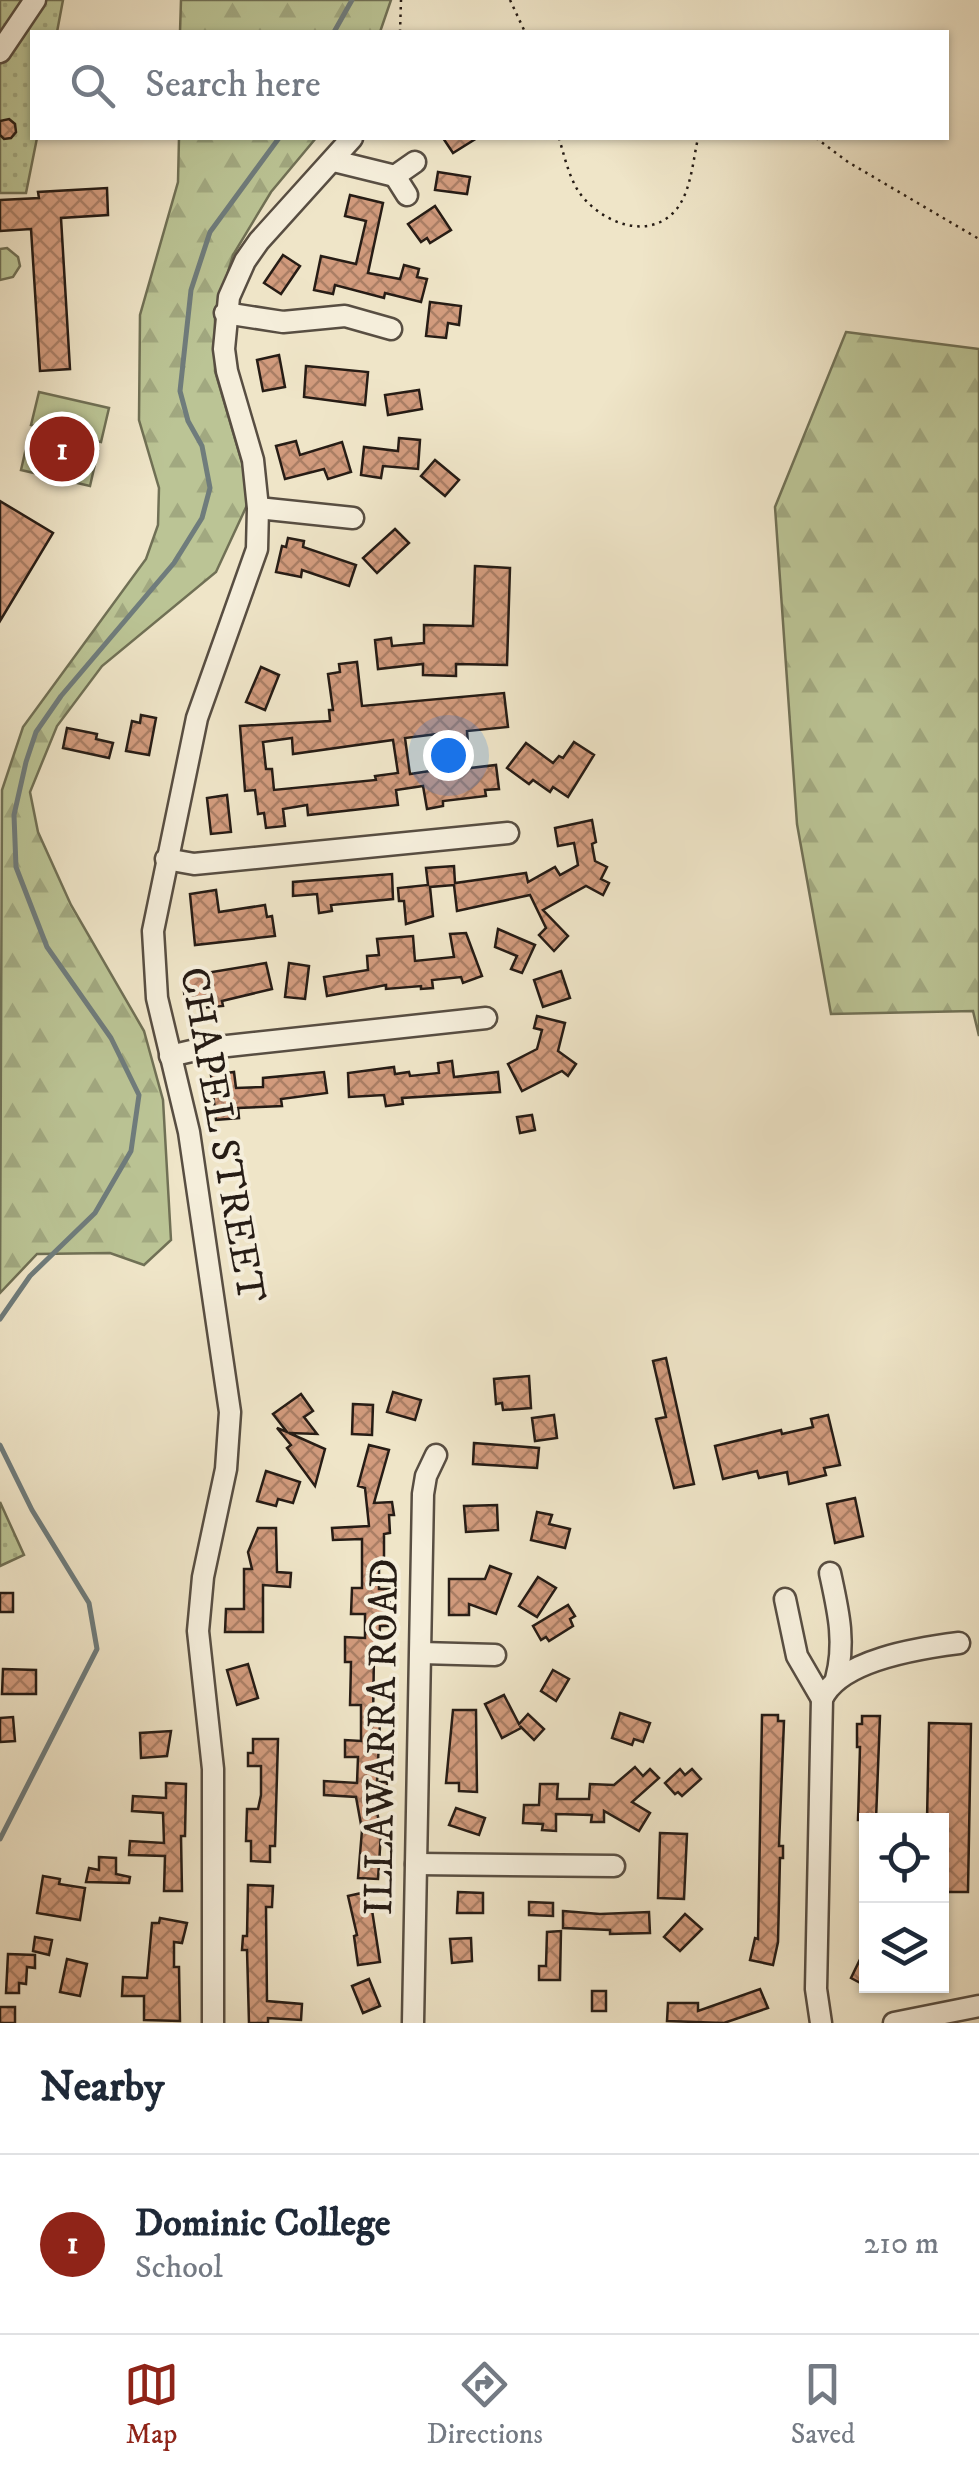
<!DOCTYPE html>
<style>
:root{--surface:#fff;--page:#f6f6f7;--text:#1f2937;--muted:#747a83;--line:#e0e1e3;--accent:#8f2418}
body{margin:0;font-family:"IM FELL DW Pica",serif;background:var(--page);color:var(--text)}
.controls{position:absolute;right:30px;bottom:30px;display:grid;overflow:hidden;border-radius:0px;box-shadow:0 2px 8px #0004}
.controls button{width:90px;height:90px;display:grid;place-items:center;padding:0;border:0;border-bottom:2px solid var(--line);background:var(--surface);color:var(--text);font:50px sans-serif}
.you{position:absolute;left:448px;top:755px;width:35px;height:35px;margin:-25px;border:8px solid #fff;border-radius:50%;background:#1a73e8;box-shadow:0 0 0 15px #1a73e833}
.badge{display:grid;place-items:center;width:65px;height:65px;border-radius:50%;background:var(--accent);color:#fff;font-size:32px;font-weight:700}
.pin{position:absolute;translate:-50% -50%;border:5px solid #fff;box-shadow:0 2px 10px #0006}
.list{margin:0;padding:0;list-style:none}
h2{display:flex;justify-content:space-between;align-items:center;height:130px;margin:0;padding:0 40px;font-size:42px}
h2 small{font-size:32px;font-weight:400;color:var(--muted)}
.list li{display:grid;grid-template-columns:65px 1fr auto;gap:30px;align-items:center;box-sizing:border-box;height:180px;padding:0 40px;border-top:2px solid var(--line)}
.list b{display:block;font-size:38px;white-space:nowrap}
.list p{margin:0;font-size:32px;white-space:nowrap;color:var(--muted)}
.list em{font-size:32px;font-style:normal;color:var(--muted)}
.icon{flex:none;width:55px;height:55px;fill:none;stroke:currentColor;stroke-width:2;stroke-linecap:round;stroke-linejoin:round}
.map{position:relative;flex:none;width:979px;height:2023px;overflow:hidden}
.search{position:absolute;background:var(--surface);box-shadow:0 2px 8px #0004;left:30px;right:30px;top:30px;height:110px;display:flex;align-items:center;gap:25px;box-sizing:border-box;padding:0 35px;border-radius:0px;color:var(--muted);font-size:38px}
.sheet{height:310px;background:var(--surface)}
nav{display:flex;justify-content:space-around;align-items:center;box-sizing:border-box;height:140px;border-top:2px solid var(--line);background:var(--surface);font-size:28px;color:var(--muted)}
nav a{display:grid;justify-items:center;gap:5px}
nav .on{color:var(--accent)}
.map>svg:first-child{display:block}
</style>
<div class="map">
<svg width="979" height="2023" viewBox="0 0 979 2023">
<defs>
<pattern id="forest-firs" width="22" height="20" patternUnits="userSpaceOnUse" patternTransform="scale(2.5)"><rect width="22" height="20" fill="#bbc495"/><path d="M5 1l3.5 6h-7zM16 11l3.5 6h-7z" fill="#a1a880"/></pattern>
<pattern id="park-dots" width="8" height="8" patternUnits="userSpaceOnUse" patternTransform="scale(2.5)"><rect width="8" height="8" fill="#bbc495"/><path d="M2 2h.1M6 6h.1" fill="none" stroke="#a1a880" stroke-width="1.8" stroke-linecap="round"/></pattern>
<pattern id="building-cross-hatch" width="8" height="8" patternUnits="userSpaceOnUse" patternTransform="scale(2.5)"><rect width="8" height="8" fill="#d29b7d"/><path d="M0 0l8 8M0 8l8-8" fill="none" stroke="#aa7e65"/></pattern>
</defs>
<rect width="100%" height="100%" fill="#efe5c8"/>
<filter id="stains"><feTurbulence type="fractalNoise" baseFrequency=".002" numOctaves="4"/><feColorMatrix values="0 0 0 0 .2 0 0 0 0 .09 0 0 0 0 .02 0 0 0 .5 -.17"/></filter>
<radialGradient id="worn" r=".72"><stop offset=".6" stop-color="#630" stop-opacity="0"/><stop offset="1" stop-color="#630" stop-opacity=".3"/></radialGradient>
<g fill="#bbc495" stroke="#707055" stroke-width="2.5">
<polygon points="7,248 18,257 20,266 13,277 0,280 0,249"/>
<polygon points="39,392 109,408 101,442 31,425"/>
<polygon points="29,435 98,451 90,486 21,470"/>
</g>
<g fill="url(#forest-firs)" stroke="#707055" stroke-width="2.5">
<polygon points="181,0 391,0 380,32 180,32"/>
<polygon points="179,138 316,138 271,192 233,255 215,316 215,371 245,473 248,503 216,572 102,666 57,726 30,792 38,832 71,905 144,1031 163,1100 171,1240 144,1265 110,1253 37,1254 0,1293 2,790 23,727 146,559 158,525 159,488 139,420 140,315 178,182"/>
<polygon points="846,332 979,349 979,1036 973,1011 831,1014 797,824 775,507"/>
</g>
<g fill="url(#park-dots)" stroke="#707055" stroke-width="2.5">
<polygon points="0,0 63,0 57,32 32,32 32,138 37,138 26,193 0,193"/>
<polygon points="0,1502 24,1555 0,1566"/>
</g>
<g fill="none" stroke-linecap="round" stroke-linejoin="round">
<g stroke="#6f7c7c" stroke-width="5">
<polyline points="334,32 352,0"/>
<polyline points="0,1319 30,1276 95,1213 131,1151 139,1095 111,1038 47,947 16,867 14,815 26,762 36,732 61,696 174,563 202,518 210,488 202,446 188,421 180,391 191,290 210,232 279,138"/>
<polyline points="0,1445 32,1510 89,1603 97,1649 0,1839"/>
</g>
</g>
<g fill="url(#building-cross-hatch)" stroke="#261c15" stroke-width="2.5" fill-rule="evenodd">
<polygon points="9,119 15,124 16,132 11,138 4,139 0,135 0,121"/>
<polygon points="443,138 477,138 453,153"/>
<polygon points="438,172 470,177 467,194 435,190"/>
<polygon points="107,188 108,215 61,218 70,369 40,371 31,229 0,231 0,200 39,198 38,192"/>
<polygon points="350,195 383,203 368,273 400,279 404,265 419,269 417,277 427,279 421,302 385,293 384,298 335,285 333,294 314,290 321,256 356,264 366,221 345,216"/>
<polygon points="435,206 451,230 430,243 427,238 421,242 408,224"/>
<polygon points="283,255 300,266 281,294 264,283"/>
<polygon points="430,302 461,306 459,325 448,323 446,338 426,336"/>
<polygon points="279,355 285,387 263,391 257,360"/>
<polygon points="306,366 368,372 365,405 304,397"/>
<polygon points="419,390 422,409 388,415 385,395"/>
<polygon points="399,438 420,440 418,469 383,466 381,478 361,475 364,447 398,451"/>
<polygon points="296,441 300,455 342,442 351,472 328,479 324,469 285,479 276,446"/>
<polygon points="435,460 459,480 445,496 421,476"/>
<polygon points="0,501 53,533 0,621"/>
<polygon points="395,529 409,543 377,573 363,558"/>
<polygon points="288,538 304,541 303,547 356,565 349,586 302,570 301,577 276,572 282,546 286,547"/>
<polygon points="475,566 510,568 507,665 456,664 456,676 423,675 423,664 378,669 375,640 391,638 392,646 424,643 424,625 473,626"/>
<path d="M357,662L362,706L504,693L508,727L467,731L470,768L496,765L499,789L485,790L486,796L443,801V806L427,809L423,786L396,790L398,805L308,815L307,805L283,809L285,826L266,828L264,813L258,814L255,790L245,791L240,726L330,721L329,710H333L328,674L340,672L339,664ZM453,732L456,767L410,774L405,738ZM292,738L293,754L393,740L398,773L375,776L376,780L274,790L272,769H266L263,742Z"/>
<polygon points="261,667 279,675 265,710 246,702"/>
<polygon points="141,715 156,718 149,755 126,751 132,721 140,723"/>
<polygon points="67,728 97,734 96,739 113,743 109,758 63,748"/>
<polygon points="574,742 594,755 568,797 553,787 550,792 533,780 529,784 507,768 526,743 553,763 559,756 563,758"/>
<polygon points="227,795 231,832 211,834 207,798"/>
<polygon points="592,820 596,842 592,844 595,861 607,867 601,879 609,883 603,895 586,886 543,910 568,936 554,951 539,935 546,928 530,895 457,911 454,885 430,887 433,916 406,924 404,901 399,901 398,888 428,885 426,868 454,866 455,883 526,873 528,882 555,867 560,875 578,865 574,843 558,846 555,828"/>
<polygon points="392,874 393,899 331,905 332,911 319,913 317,894 293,896 293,882"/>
<polygon points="216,890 219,912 265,905 267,917 272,916 275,936 195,945 190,894"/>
<polygon points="498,929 535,945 522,973 511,969 517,956 495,947"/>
<polygon points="466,933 482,976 463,983 461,977 432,980 433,988 421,989 421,986 386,989 386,985 327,996 324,977 368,970 367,956 379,955 377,939 413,936 415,961 454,957 450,934"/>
<polygon points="266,963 272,989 222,1001 223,1006 202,1008 201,997 185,999 182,977"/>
<polygon points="289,963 309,966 305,999 285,997"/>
<polygon points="561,971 570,998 543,1007 534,980"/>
<polygon points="537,1016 565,1023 558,1051 576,1064 568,1076 562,1071 522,1091 508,1064 537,1049 542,1030 534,1028"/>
<polygon points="452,1061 454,1077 498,1072 500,1092 402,1098 403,1104 386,1106 384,1095 349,1097 348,1073 394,1067 395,1074 409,1072 410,1076 439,1073 438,1063"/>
<polygon points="234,1072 236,1088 263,1087 263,1078 324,1072 327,1093 281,1099 282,1106 238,1108 239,1118 216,1120 211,1075"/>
<polygon points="532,1115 535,1130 520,1133 517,1117"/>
<polygon points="666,1358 694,1484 674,1488 656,1419 666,1417 653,1361"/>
<polygon points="529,1376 531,1408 503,1410 502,1403 496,1404 494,1379"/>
<polygon points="393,1392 421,1400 415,1420 387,1412"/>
<polygon points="301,1394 313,1411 304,1417 317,1434 289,1433 325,1449 315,1486 287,1448 291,1445 277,1428 287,1432 273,1414"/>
<polygon points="353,1404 373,1405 372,1435 352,1434"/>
<polygon points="554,1415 557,1438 535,1441 532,1418"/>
<polygon points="828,1415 840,1465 824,1468 826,1475 789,1484 787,1472 759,1478 757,1471 723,1479 715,1446 781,1430 782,1434 813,1427 811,1419"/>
<polygon points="474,1443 539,1448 537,1468 473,1464"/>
<polygon points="369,1445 389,1450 374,1503 392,1502 394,1515 389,1515 390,1533 384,1534 384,1561 379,1561 379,1589 390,1589 388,1626 380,1626 379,1653 374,1652 373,1721 380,1721 377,1782 387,1782 386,1795 374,1795 381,1833 378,1879 358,1878 362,1830 356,1797 324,1795 324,1781 357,1783 358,1757 345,1757 345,1740 361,1741 361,1705 350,1705 351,1662 345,1662 345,1637 365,1638 365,1614 351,1614 352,1588 362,1588 362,1539 333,1540 332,1528 369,1526 365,1488 358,1486"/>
<polygon points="266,1471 300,1482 293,1503 278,1499 276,1506 257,1501"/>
<polygon points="855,1498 863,1536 835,1543 827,1504"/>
<polygon points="497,1505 498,1530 466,1532 464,1506"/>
<polygon points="537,1512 552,1515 549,1524 570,1529 565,1548 531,1540"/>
<polygon points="258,1528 276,1528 277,1572 291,1573 290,1587 263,1585 263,1632 225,1632 226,1609 244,1609 244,1569 252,1569 248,1552"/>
<polygon points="490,1566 511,1574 496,1614 469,1604 469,1615 449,1615 449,1579 485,1579"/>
<polygon points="538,1577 556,1588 537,1617 519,1606"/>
<rect x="0" y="1593" width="13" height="19"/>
<polygon points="568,1605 575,1616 570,1619 573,1626 549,1641 546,1637 541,1640 533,1626"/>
<polygon points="248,1664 258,1698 237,1705 227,1670"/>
<polygon points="3,1669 36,1670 36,1694 2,1694"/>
<polygon points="553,1670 569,1679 556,1701 541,1691"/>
<polygon points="504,1695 519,1724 528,1714 544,1729 534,1740 520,1726 521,1728 502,1738 485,1704"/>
<polygon points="453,1710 476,1710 477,1792 459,1791 459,1783 446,1783"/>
<polygon points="620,1713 650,1723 643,1742 634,1739 632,1745 612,1738"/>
<polygon points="762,1715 778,1715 778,1721 784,1721 779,1846 783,1846 783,1858 780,1858 778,1942 773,1965 750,1960 755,1938 758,1939"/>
<polygon points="862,1716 880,1716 876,1820 858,1820 860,1747 857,1747 857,1724 862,1724"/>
<polygon points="13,1717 15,1741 0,1742 0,1718"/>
<polygon points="929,1723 971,1724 968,1892 942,1892 942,1820 927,1820"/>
<polygon points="171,1731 167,1756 141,1758 140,1733"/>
<polygon points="253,1739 278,1739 275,1846 270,1846 270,1862 251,1861 251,1841 246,1841 247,1809 258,1809 261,1795 261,1766 248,1766 248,1753 253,1753"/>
<polygon points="635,1767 643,1776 650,1769 659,1778 632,1802 650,1813 639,1831 604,1811 604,1822 591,1822 592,1815 556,1814 556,1831 542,1830 543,1824 523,1823 524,1805 539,1805 540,1784 558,1784 557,1799 589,1799 590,1784 614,1785"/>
<polygon points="680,1769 685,1775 692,1769 701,1779 682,1796 678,1792 675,1794 665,1783"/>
<polygon points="166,1783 186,1784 185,1836 181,1836 182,1891 164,1891 165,1856 129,1855 130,1841 164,1843 163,1813 132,1811 133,1796 166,1798"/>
<polygon points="456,1808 485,1818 479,1835 449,1825"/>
<polygon points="660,1833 687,1834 684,1899 658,1898"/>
<polygon points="99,1857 116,1858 116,1874 130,1877 129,1883 86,1882 89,1868 99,1870"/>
<polygon points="43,1876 60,1879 59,1884 85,1888 80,1920 37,1913"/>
<polygon points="248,1885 273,1886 272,1907 266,1907 267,2001 302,2004 301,2020 268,2018 268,2023 249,2023 247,1950 242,1950 243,1936 247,1936"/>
<polygon points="366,1892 372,1910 380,1962 358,1965 354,1936 357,1935 348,1896"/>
<polygon points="458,1892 483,1893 483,1913 457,1913"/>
<polygon points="529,1902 553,1903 553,1916 529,1915"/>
<polygon points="563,1911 600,1914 649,1912 650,1933 610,1934 610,1930 563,1928"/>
<polygon points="685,1914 702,1929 680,1951 664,1937"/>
<polygon points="160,1918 187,1923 182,1943 174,1942 174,1967 179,1967 180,2021 144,2020 144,1996 122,1996 123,1977 147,1978 152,1923 159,1923"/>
<polygon points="561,1931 560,1980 539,1980 539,1966 546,1966 547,1932"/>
<polygon points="35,1937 52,1940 49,1955 33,1951"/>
<polygon points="471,1938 472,1961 452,1963 450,1939"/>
<polygon points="866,1947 866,1986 851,1978"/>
<polygon points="8,1954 35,1955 35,1968 27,1967 26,1984 19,1983 19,1993 6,1993"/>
<polygon points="67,1959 87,1964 80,1996 60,1992"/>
<polygon points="369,1979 380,2006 363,2013 352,1986"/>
<polygon points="760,1989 768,2008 724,2023 667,2021 668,2003 698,2003 698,2011"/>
<rect x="592" y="1991" width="14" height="20"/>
<rect x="0" y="2007" width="15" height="16"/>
</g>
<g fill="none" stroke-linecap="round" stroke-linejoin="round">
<g stroke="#584e42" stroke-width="25">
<g id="minor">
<polyline points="0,52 35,0"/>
<polyline points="334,161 395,176 415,162"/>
<polyline points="395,176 407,195"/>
<polyline points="225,313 283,322 345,316 391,329"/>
<polyline points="258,508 353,518"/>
<polyline points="166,859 194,864 508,833"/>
<polyline points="170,1056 200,1049 486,1018"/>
<path d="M830,1573C838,1610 846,1642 836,1679"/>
<polyline points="785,1599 797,1656 822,1699"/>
<polyline points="421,1653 495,1655"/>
<polyline points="416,1864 614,1866"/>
<polyline points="213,2023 213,1769 198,1631 203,1577 226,1469 230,1412 189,1132 157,998 153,931 197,718 257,549 258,508 253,460 227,371 224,349 229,297 245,261 259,241 352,138"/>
<polyline points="413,2023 423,1494 426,1476 436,1455"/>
<path d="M821,2023L816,1989L822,1699C840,1660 919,1648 959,1643"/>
<polyline points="894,2023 979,2006"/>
</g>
</g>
<g stroke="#261c15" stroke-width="2.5" stroke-dasharray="2.5 5" stroke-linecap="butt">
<polyline points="510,0 525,32"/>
<polyline points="400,32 401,0"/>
<path d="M559,138C564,155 568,173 577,189C596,220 646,243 675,211C691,193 693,160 698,138"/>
<polyline points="816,138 848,162 979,239"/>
</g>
<use href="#minor" stroke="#f5eedb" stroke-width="20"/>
</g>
<g text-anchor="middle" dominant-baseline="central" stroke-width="8" stroke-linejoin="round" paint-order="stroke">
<g font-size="40" fill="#261c15" stroke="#f5eedb">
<text transform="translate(221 1135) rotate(80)">CHAPEL STREET</text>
<text transform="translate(383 1737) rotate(-89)">ILLAWARRA ROAD</text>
</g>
</g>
<rect width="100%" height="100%" filter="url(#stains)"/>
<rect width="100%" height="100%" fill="url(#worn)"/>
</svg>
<div class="controls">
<button><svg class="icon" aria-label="locate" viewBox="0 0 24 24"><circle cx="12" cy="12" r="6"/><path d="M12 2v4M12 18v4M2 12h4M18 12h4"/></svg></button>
<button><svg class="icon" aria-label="layers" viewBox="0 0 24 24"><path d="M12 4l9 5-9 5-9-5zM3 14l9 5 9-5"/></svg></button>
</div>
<div class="you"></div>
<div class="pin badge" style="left:62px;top:449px">1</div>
<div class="search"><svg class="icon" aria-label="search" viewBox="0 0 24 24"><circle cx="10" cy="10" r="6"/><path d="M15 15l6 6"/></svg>Search here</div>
</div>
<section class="sheet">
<h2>Nearby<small></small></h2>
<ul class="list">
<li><span class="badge">1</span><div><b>Dominic College</b><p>School</p></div><em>210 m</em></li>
</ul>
</section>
<nav>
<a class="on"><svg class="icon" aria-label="map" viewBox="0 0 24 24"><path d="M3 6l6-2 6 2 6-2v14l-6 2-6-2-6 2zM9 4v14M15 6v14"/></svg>Map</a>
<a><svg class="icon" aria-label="directions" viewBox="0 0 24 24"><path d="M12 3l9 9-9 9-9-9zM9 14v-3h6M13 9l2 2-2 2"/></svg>Directions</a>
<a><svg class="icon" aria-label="saved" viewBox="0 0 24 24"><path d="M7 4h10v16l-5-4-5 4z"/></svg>Saved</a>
</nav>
